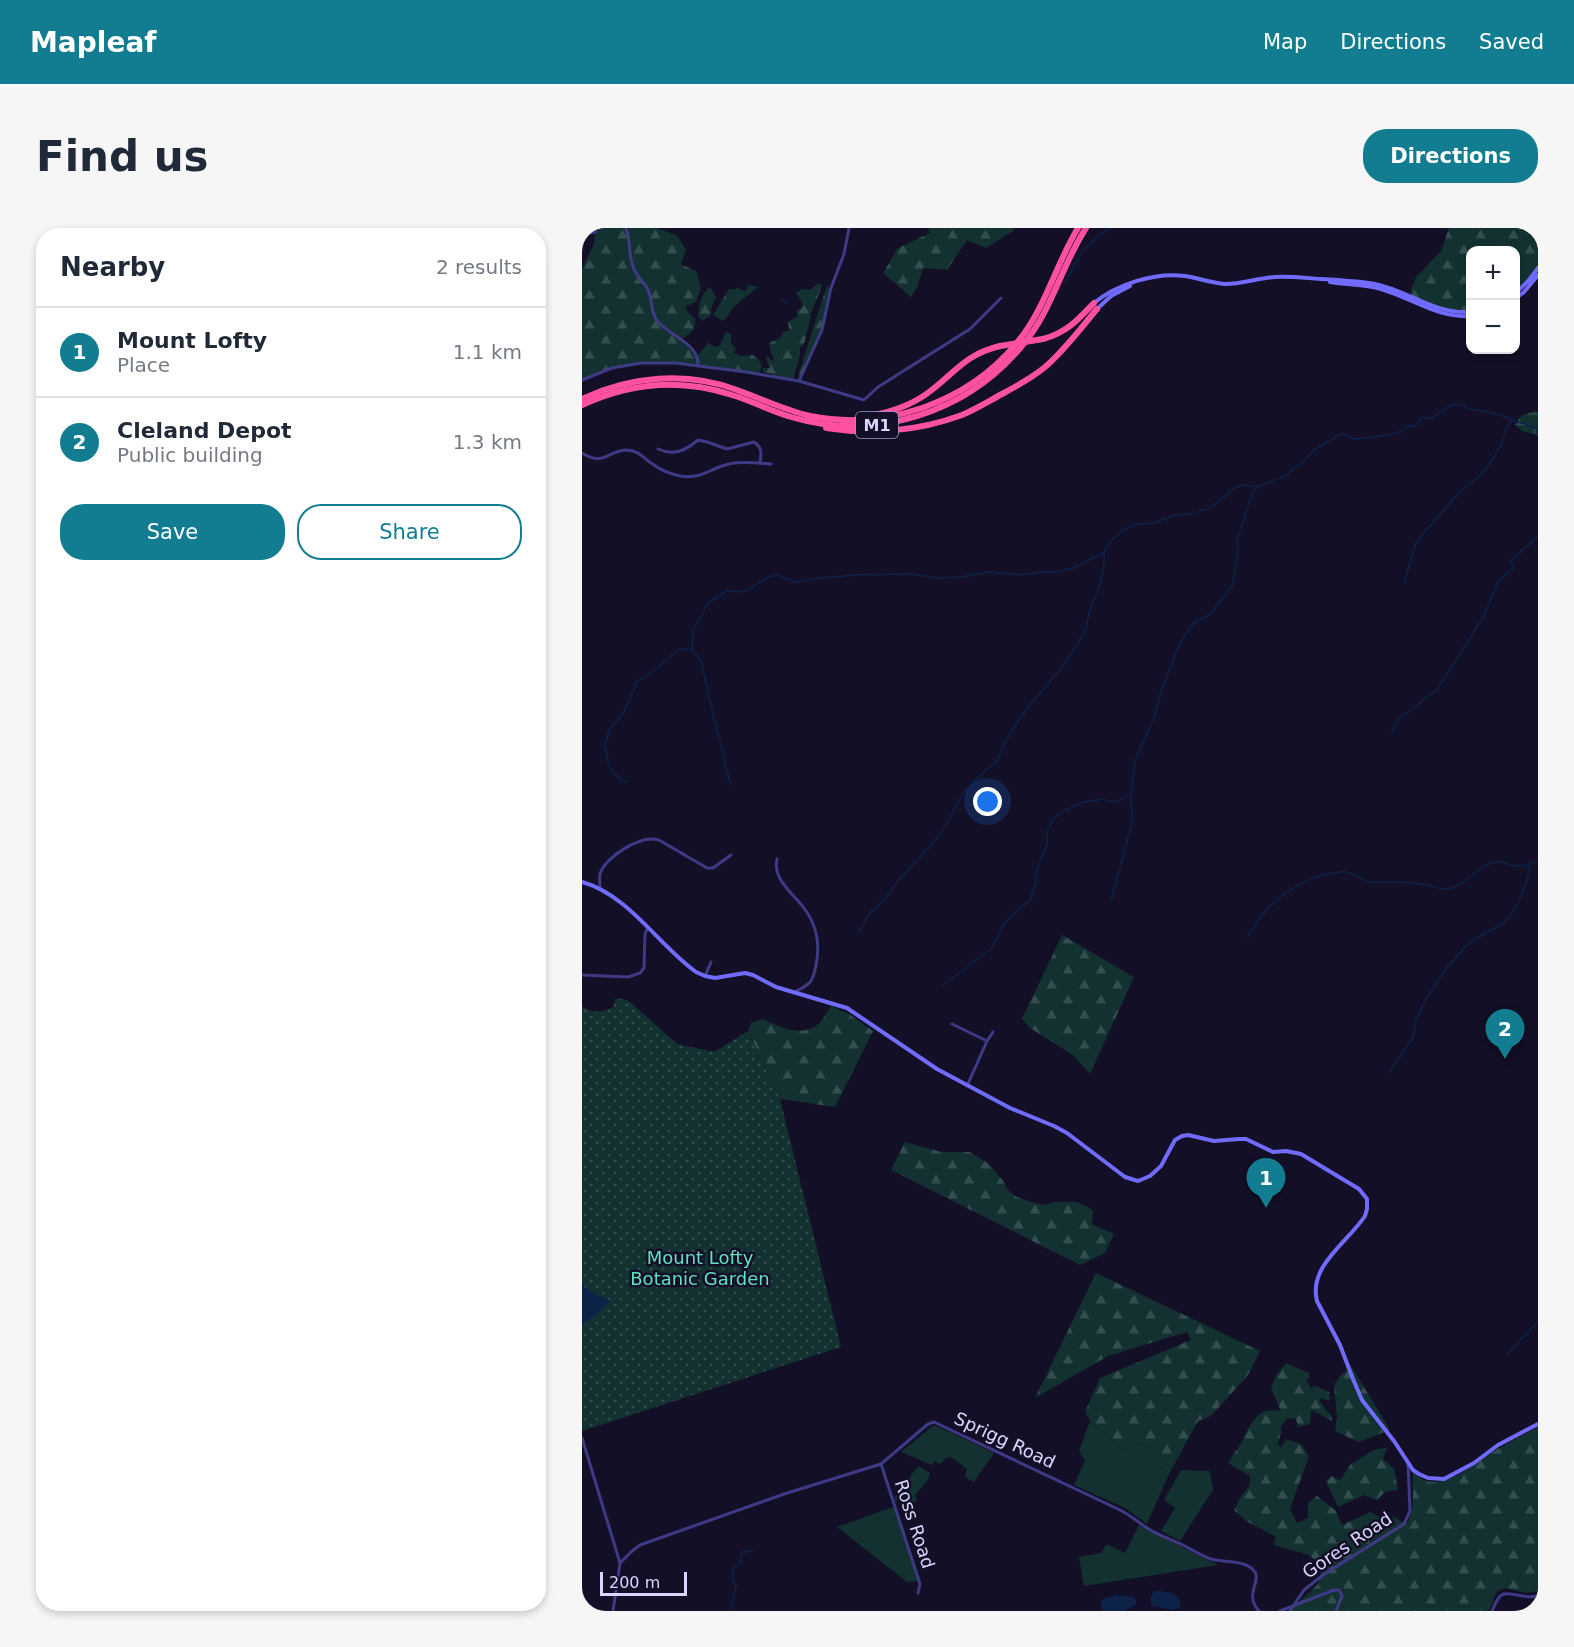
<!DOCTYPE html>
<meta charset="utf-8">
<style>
:root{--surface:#fff;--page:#f6f6f7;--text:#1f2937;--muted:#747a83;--line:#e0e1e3;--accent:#127d91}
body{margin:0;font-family:"DejaVu Sans",sans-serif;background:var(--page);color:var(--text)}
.controls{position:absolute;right:18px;top:18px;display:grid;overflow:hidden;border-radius:12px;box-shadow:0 3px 9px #0003}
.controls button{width:54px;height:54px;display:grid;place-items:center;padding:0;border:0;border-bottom:2px solid var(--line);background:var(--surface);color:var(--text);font:30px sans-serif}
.scale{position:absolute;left:18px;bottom:15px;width:87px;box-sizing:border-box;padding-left:6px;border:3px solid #dad5ff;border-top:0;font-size:16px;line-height:21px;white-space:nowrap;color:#dad5ff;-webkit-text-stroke:4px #130f27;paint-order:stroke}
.you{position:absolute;left:406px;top:574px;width:21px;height:21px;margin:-15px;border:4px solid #fff;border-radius:50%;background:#1a73e8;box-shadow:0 0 0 9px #1a73e833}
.badge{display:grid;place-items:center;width:39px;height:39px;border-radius:50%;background:var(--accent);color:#fff;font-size:20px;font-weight:700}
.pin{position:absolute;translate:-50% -50px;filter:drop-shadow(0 2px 3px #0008)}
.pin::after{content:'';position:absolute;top:32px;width:21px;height:18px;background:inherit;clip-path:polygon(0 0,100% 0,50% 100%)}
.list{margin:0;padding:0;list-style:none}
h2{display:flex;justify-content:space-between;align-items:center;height:78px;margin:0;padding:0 24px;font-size:26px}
h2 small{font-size:20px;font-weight:400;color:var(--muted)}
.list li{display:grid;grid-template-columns:39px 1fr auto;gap:18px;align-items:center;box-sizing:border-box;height:90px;padding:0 24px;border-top:2px solid var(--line)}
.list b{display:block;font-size:22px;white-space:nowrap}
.list p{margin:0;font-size:20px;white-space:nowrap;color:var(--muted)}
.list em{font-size:20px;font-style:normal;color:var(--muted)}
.actions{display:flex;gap:12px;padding:18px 24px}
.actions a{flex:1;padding:14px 0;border:2px solid var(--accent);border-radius:24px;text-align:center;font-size:21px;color:var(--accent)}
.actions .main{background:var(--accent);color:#fff}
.map{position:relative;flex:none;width:956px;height:1383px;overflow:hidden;border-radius:24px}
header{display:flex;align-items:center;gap:36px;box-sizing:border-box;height:84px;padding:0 30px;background:var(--accent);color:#fff}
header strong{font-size:28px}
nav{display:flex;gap:33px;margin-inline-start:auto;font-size:21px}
.intro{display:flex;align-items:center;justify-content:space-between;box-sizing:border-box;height:144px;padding:0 36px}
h1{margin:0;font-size:42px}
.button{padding:15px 27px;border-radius:24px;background:var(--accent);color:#fff;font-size:21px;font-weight:700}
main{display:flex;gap:36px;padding:0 36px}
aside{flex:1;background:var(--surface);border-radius:24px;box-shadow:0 3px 9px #0003}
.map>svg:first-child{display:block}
</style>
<header>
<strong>Mapleaf</strong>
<nav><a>Map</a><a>Directions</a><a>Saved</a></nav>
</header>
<div class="intro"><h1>Find us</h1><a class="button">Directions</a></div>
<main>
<aside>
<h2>Nearby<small>2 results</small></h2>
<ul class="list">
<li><span class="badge">1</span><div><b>Mount Lofty</b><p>Place</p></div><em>1.1 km</em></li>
<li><span class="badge">2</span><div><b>Cleland Depot</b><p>Public building</p></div><em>1.3 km</em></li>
</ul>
<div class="actions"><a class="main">Save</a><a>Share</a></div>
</aside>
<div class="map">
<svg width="956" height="1383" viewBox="0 0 956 1383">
<defs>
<pattern id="forest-firs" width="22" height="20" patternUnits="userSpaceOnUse" patternTransform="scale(1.5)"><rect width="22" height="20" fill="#123130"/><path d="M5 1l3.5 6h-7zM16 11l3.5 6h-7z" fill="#344e4f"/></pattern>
<pattern id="wetland-marsh" width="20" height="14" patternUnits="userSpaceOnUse" patternTransform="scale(1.5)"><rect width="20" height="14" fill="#123130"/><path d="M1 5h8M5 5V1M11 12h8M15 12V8" fill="none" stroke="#344e4f"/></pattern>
<pattern id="garden-dots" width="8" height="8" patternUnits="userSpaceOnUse" patternTransform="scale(1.5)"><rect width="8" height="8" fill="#123130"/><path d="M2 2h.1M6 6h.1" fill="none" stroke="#344e4f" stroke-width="1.8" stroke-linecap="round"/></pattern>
</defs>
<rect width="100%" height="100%" fill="#130f27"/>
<g fill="#123130">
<polygon points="508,1193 543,1223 551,1215 569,1220 568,1231 587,1246 565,1296 543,1280 492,1257 503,1233 497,1223"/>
<polygon points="352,1197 366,1203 359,1218 366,1203 412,1225 392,1254 383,1249 385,1241 369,1229 364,1230 358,1236 352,1233 350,1237 319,1224"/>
<polygon points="336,1238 348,1245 346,1252 333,1267 335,1272 323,1287 321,1283 329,1270 320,1269 313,1274 312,1270"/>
<polygon points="599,1242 628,1243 631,1262 598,1313 579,1303 593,1280 582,1272"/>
<polygon points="308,1280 313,1280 337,1353 325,1354 255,1299"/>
<polygon points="557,1297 636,1337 502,1358 497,1329 519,1325 525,1316 543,1325"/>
</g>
<g fill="url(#forest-firs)">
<path d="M15,0H45L47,5V0H74L95,7L104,22L99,36L114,43L119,60L114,74L103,79L106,85L113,90C114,105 107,105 98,113L116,127L126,115L134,119L138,117L144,104L149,106V115L154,121L152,125L159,128L171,127L177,132L180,138L177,146C129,140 79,129 30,140C20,142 10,148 0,152V40L12,16L13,4Z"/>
<polygon points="346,0 432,0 431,3 404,20 385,12 365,42 341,40 335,60 329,69 301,45 316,20 348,5"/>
<polygon points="867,0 956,0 956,40 934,66 933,22 888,22 888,84 880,85 828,69 829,62 834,49 859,23"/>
<polygon points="240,55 239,61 228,87 229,88 222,116 218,119 218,127 211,152 190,148 190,146 181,144 181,140 188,140 184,130 186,128 190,133 192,131 189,125 187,115 198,110 201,104 207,102 206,94 215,89 215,82 219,80 221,76 214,65 220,61 228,62 235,56"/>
<polygon points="166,57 176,59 151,79 146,88 141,93 131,87 147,61 154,61 157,59 159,62 164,63"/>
<polygon points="245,57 249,62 240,102 219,149 216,148"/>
<path d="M128,59L134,69L129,81V87L121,93L116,88C117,75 119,67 128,59Z"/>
<polygon points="480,707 552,749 508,846 491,827 448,800 440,791"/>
<path d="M249,778L267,786L291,803L253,879L198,871L166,803L169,795L180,791C196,798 217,809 234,798C240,794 245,784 249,778Z"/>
<polygon points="323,914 359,924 388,924 407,936 422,954 425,961 433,968 446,973 461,977 474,974 495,974 511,982 510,996 532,1006 523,1025 498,1037 309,942"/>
<polygon points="514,1045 678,1123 666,1147 629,1188 616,1193 587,1246 568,1231 569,1220 551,1215 543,1223 508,1193 503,1184 518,1150 609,1112 605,1104 526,1128 453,1170"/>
<path d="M704,1135L727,1145V1150L724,1153L729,1160L733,1158L747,1164L748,1173L738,1170V1174L749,1188L750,1193L729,1182L728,1196L716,1199L714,1191L706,1190L699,1198V1204L696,1216L699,1220L704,1211L719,1216L727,1228L708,1281L715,1295L726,1290V1275L735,1268L754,1283L760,1297L789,1284L803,1293L812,1289L824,1296C834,1285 830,1259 831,1243C837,1249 843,1254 851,1254C872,1254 897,1233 914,1222C927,1214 942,1207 956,1199V1363L944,1365L924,1360L915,1363L907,1383H708L736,1356L740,1339L727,1327L692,1317L694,1309L664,1293L652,1282L659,1268L667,1258L668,1248L646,1235C650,1228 655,1222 659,1215C669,1196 674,1178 699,1183L689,1160L694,1148Z"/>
<polygon points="768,1136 808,1202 777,1214 753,1203 755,1190 752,1157 758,1148 767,1140"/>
<polygon points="805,1220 801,1231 812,1241 816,1262 803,1264 795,1272 782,1267 756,1279 744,1253 750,1248 756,1252 759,1251 769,1236 794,1221"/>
</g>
<path fill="url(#wetland-marsh)" d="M956,183V207L940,203L933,197C938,186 945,185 956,183Z"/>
<path fill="url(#garden-dots)" d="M34,770L47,773L95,816L132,824L166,803L198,871L259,1119L0,1203V779C13,785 19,785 31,779Z"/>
<g fill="#0c2249">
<polygon points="0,1057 14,1067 29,1073 0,1098"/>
<path d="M573,1363C585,1363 601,1365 598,1380L591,1382L569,1378L568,1369Z"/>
<polygon points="534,1367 550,1369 554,1372 554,1377 542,1383 521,1383 519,1380 519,1373 523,1370"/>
</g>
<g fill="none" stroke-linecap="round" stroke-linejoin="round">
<g stroke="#0c2249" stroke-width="1.5">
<polyline points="483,55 501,22 520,5 528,0"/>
<polyline points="199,71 207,75"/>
<polyline points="823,353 833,317 844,302 880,262 899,247 911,231 919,217 925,199 929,193 933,193"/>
<polyline points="810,505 815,492 836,477 844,469 855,462 902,388 913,360 918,352 931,340 929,333 956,308"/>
<polyline points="46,554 39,552 31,544 26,534 23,516 29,499 41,486 55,454 76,439 97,421 110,422"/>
<polyline points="149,556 143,539 142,528 133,494 119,433 110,422 111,402 126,375 145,363 159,364 166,362 186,349 195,347 213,354 239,350 273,347 328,346 356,350 380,349 407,344 439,347 457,344 475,344 492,340 521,325"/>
<path d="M529,673L548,602L550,590L549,566L553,533L573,487L577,470L597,416L611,396L629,385L651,357L656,321L655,312L669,269L675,259L706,247L712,239L716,238L725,230L729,224L757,207L762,206L771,211H776L810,206L818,204L827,198H833L840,190H850C861,183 869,172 883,178L885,181C911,183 932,192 956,201"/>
<polyline points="276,705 289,684 303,671 314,655 353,613 367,592 380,567 396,549 415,533 421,518 434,496 446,479 477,443 495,417 504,400 507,385 519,353 522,337 522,325 525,317 541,302 554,296 572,295 590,288 604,286 611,287 617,283 627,281 653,260 661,257 674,259"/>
<path d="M666,708C682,679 709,656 741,647C748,646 757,643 764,644C773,646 780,653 789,654C806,655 823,653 840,656C849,657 856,662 866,661C884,658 895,638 913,634C918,633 922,634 926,636C938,640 946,638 956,632"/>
<polyline points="361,757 410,720 421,698 428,689 449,671 454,654 455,641 465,617 465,604 471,591 481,583 501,574 522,571 529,574 536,573 547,567"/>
<polyline points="807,844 831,810 834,792 840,778 865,739 888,714 923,694 928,688 939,668 944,656 948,638"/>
<polyline points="925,1127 956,1093"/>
<polyline points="149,1383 154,1357 151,1354 151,1340 158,1335 160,1324 171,1323"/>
</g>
<g stroke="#3e3a86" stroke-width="3">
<path d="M44,0C49,13 46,28 52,41C55,50 64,55 67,64C70,73 69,83 74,91C85,108 117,114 116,137"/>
<polyline points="0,7 13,4 15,0"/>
<polyline points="0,152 30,140 59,135 93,135 164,144 217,153 282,172 296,159 388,101 419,70"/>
<polyline points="217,153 240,102 249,60 262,26 267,0"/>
<path d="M76,221C92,228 103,223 116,212L125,214L145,221L172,214C181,220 179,226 178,235"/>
<path d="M0,225C22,239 25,223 44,222C57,222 62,231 72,237C80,243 89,246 98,248C117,252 129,240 147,236C161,233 175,235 189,236"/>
<path d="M195,631C190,653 214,667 224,683C235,699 238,718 234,737C231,754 228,757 212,764"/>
<path d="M18,661C18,656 17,651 18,646C23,629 59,606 77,612L125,640H131L149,627"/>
<polyline points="0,747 46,749 58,745 62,740 63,706 66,699"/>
<polyline points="123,748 129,734"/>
<polyline points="370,796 405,813"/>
<polyline points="385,858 405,813 411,804"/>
<polyline points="0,1210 38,1335"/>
<polyline points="299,1236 338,1356 336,1365"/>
<path d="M31,1383L38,1335L49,1324L58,1317L202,1266L299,1236L346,1196L352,1194L538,1282C548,1287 556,1294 565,1300C576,1307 588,1311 599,1316C609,1321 618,1327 629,1331C642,1335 664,1331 673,1344C679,1354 662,1367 677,1383"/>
<polyline points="698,1383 752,1362 757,1362 760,1368 754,1383"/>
<polyline points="708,1383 722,1362 741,1347 822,1296 828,1283 826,1236"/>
<path d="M910,1383C919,1361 921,1365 941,1368C946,1369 951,1369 956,1368"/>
</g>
<g stroke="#716cff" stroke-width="4">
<path d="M748,54C765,57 782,56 799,61C830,70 855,90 888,88"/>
<polyline points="933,66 948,51 956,40"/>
<polyline points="933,71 942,64 956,47"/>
<path d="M512,75C535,56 573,44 603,48C616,50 629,55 643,56C660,56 676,50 693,49C708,48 723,50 738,51C756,52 775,53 793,56C827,63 851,86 888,84"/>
<polyline points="515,81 529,68 548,58"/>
<path d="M0,654C48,668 75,716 114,744L123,748L133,750L163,745L171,747L194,759L265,780L355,841L428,880L472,898L485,905L543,949L556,953L568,948L579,938L593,912L600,908L606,907L632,913L657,911H664L691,924L704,923L719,926L777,961L785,971V981L783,988C766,1014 726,1038 735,1073L758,1117L771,1151L780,1172L812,1213L831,1242L837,1246L846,1250L862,1251L892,1235L916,1217L956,1196"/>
</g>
<g stroke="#ff50a2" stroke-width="6">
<path d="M461,111C484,105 496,92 512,75"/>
<path d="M0,171C49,148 104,143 155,162C180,171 203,182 228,188C303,203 385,175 434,116C463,82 473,38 496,0"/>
<path d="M0,177C48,155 99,150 150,167C170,173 189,183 209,189C293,214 384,185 439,119C470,84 479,38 504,0"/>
<path d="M292,187C313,183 334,175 351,161C376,141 385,126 418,118"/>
<path d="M244,200C289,207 337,203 380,187C394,181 407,173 420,166C435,158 450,150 463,139C483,122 498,101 515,81"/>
</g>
<polyline stroke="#ff50a2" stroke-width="6" points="418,118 461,111"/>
</g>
<g text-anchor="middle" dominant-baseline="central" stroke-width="5" stroke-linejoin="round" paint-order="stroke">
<rect fill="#130f27" stroke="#9e9abe" stroke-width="1.5" x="274" y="184" width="42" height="26" rx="4.5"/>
<g font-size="16" font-weight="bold" fill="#dad5ff">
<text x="295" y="197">M1</text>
</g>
<g font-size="18" fill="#5fe1c2" stroke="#130f27">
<text x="118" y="1029">Mount Lofty<tspan x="118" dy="21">Botanic Garden</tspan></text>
</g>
<g font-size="18" fill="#dad5ff" stroke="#130f27">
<text transform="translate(423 1212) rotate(25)">Sprigg Road</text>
<text transform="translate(333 1296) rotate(72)">Ross Road</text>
<text transform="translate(765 1317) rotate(-34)">Gores Road</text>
</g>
</g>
</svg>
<div class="controls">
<button>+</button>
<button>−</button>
</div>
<div class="scale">200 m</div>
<div class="you"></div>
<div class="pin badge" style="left:684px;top:980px">1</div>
<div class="pin badge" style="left:923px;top:831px">2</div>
</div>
</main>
